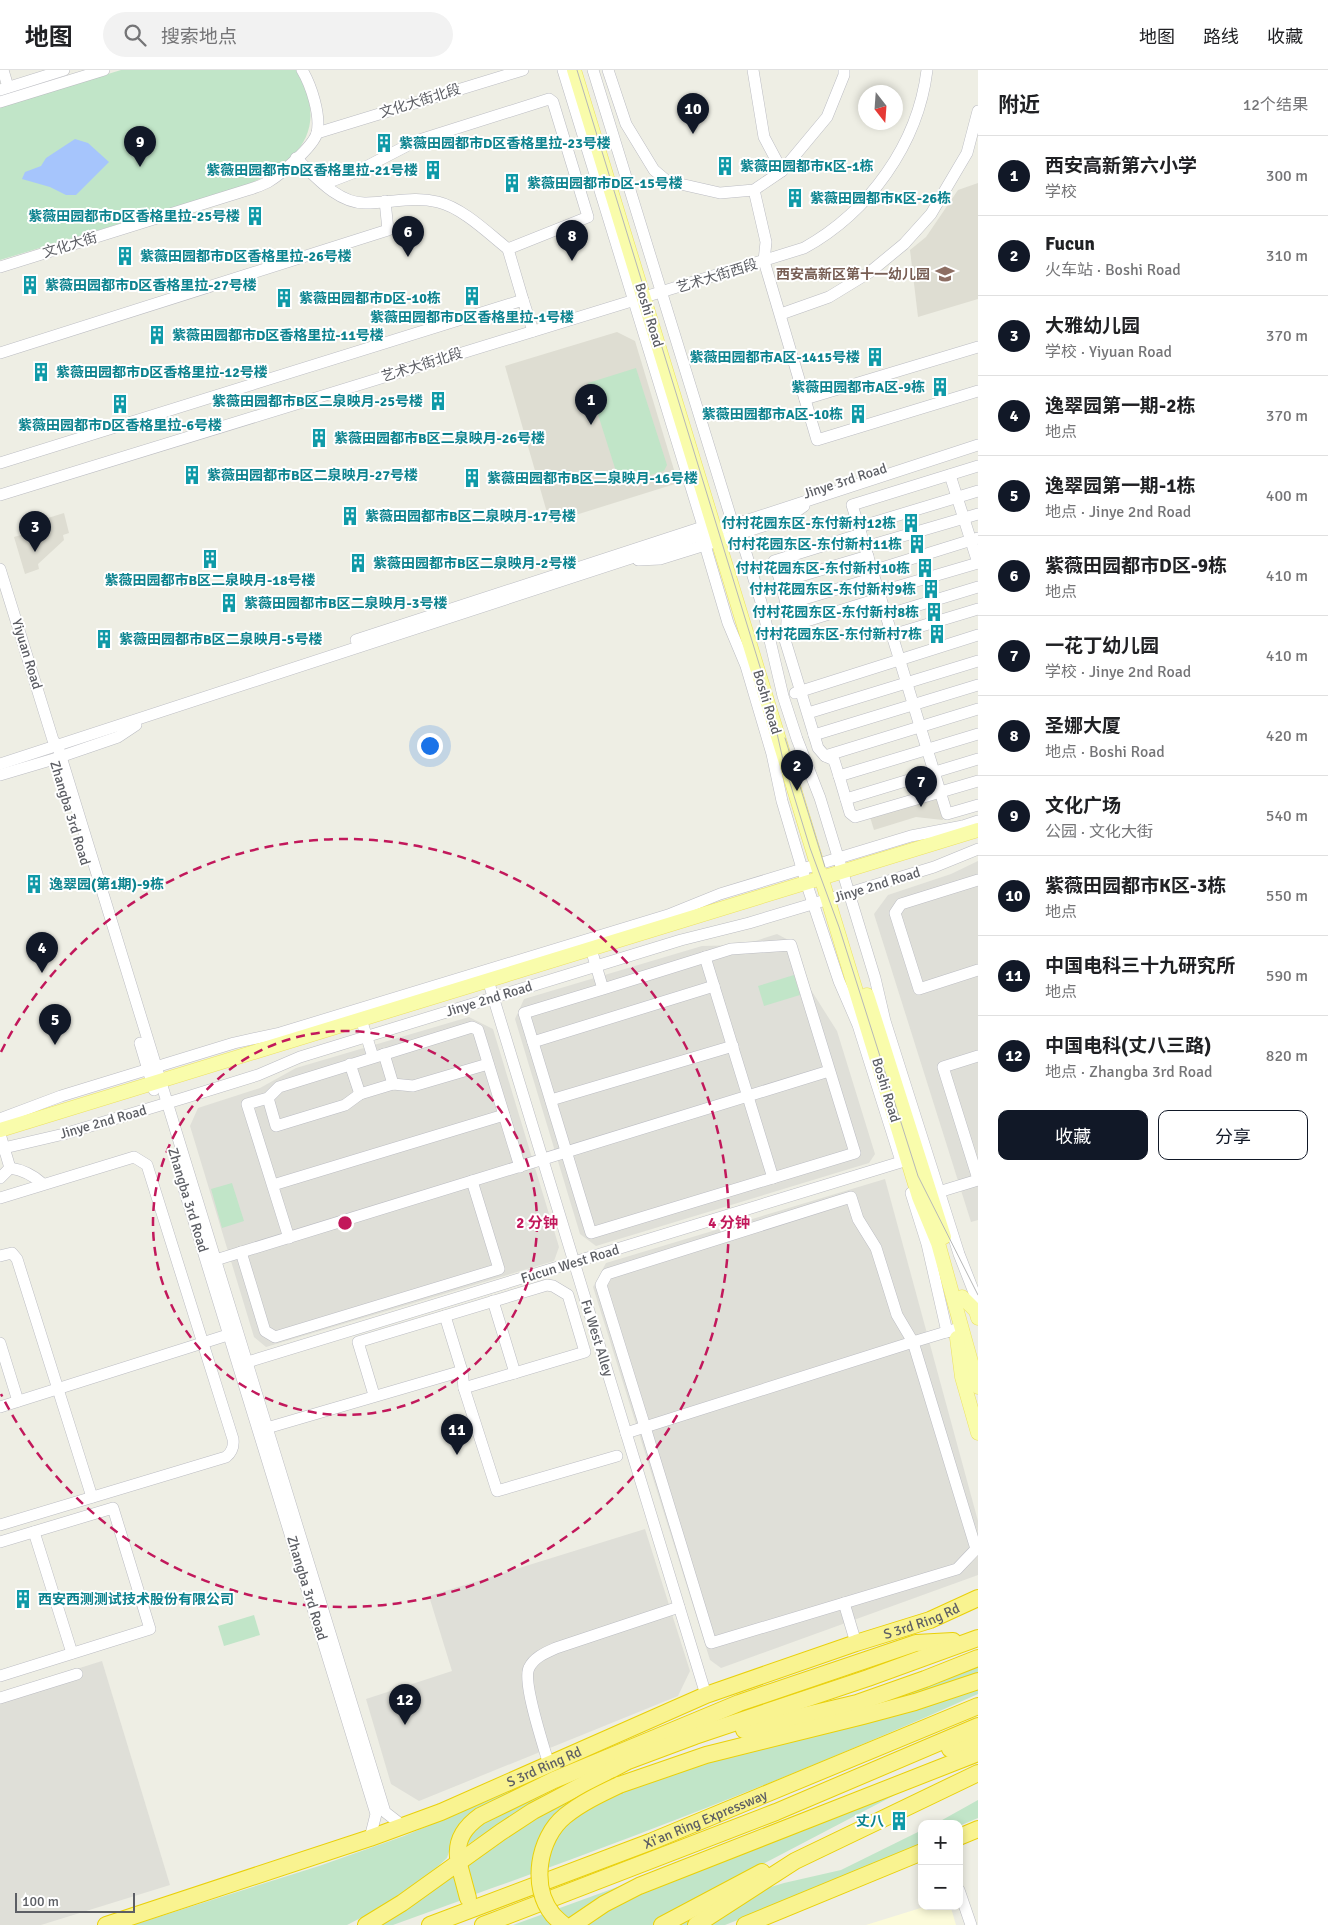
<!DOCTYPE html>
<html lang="zh">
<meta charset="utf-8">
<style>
:root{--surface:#fff;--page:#f2f2f2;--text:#202124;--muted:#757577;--line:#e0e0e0;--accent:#111827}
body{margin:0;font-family:Signika,"Noto Sans SC",sans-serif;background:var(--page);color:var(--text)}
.controls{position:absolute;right:15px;bottom:15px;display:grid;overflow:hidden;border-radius:10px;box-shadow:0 2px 8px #0003}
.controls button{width:45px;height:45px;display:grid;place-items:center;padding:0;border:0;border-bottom:1px solid var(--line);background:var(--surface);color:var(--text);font:25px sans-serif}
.compass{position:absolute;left:858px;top:15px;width:45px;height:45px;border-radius:50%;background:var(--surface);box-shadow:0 2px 8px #0003;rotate:163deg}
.scale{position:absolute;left:15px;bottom:12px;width:120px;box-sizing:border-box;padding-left:5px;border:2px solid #5c5e64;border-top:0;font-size:14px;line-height:18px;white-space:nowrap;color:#5c5e64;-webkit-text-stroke:4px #fff;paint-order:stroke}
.you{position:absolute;left:429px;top:675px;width:18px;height:18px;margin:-12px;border:4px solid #fff;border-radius:50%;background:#1a73e8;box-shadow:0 0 0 8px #1a73e833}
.badge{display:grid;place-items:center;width:32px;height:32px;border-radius:50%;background:var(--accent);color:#fff;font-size:16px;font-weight:700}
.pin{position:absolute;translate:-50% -41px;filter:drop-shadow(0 1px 2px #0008)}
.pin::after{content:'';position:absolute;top:26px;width:18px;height:15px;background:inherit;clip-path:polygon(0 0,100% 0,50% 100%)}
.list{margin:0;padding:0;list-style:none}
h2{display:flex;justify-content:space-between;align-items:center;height:65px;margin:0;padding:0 20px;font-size:21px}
h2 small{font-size:16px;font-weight:400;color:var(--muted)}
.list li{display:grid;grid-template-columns:32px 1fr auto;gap:15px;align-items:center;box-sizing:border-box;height:80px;padding:0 20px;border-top:1px solid var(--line)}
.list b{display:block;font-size:19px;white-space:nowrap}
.list p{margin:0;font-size:16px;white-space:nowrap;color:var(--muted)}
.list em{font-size:16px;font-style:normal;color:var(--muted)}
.actions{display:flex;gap:10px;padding:15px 20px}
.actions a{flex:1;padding:11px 0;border:1px solid var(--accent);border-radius:10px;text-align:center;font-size:18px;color:var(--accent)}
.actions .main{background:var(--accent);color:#fff}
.icon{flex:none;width:28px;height:28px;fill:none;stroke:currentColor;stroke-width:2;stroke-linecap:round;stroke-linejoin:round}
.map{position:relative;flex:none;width:978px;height:1855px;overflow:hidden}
header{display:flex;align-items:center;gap:30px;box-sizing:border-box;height:70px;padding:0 25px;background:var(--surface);border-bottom:1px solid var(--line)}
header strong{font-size:24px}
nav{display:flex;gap:28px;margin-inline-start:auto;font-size:18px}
.search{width:350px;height:45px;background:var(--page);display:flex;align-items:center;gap:12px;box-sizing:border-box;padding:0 18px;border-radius:28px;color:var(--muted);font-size:19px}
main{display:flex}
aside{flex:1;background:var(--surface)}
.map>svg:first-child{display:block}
</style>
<header>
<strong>地图</strong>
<div class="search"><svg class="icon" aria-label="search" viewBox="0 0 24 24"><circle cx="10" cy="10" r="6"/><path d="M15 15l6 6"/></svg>搜索地点</div>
<nav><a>地图</a><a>路线</a><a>收藏</a></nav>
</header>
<main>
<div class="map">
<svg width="978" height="1855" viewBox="0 0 978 1855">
<rect width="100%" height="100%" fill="#eeeee4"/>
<polygon fill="#fcfbda" points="927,1836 947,1836 951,1838 956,1855 866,1855"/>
<g fill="#dfdfd8">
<polygon points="978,791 978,1150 971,1152 874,844 888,825 951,804"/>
<polygon points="777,864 796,874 811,920 837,961 875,1084 869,1093 596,1176 580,1164 515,949 524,929 702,876 743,875"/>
<polygon points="469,947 493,959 559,1177 554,1191 266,1277 254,1267 190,1056 198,1038 260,1018 296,998"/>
<polygon points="885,1109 978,1451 978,1505 721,1598 710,1590 593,1217 606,1193"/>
<polygon points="645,1459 690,1601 678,1626 419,1731 391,1714 366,1629 452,1601 429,1526"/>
<polygon points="102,1591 170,1815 41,1855 0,1855 0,1623"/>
</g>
<g fill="#deddd2">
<polygon points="978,113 978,229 918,247 910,180 926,167 958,120"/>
<polygon points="617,262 635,271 678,413 550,453 505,296"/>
<polygon points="64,443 69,463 63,465 64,470 38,494 39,499 25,504 14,467 21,465 19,457"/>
<polygon points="936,727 943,750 916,747 874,760 870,747"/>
</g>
<g fill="#c1e5c8">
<path d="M121,0H297C301,7 303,14 306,21C324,71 285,99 244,116L0,190V37Z"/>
<polygon points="636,298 667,395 664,401 620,414 588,313"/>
<polygon points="794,905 800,925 764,936 758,916"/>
<polygon points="232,1113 244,1151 222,1158 211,1119"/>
<polygon points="254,1545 260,1565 224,1576 218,1556"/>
<polygon points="978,1595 978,1604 852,1644"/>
<path d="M978,1616V1624C813,1698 643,1765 473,1825L463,1795L504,1764L600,1711L605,1725L642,1710Z"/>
<polygon points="539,1709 450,1778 447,1788 436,1798 382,1837 347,1855 133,1855 319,1796 404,1766"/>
<polygon points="563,1712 461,1779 473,1756"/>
<polygon points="910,1717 715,1819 764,1819 784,1813 841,1800 922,1760 922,1773 781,1833 725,1855 578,1855 626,1826"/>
<polygon points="978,1730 978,1748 959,1756 959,1754 935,1754"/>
<polygon points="452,1802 462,1830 393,1855 371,1855"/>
<polygon points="634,1811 564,1855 513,1855"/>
</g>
<polygon fill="#a6c5fc" points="75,69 88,73 109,92 76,125 66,125 50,117 22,109 25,102 41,96 46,88"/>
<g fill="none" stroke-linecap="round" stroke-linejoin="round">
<g stroke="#bbbcc2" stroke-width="12">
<g id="minor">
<polyline points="3,0 8,17"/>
<polyline points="563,0 703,456 702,465 728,553 746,596 772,684 782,731 806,812 839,911 858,955 901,1091"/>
<polyline points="593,0 731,448 737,454 761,532 783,626 797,669 820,728 875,908 885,951 959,1184 975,1225 976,1241 978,1240"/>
<polyline points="608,0 626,54 654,100 667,111 720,123 754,120 782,101 827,47 844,5 844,0"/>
<polyline points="753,0 764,67 782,101"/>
<polyline points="0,20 64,0"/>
<polyline points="0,32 104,0"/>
<polyline points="317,63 523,0"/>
<path d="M296,88C315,106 338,134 366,133C391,133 413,126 438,132C463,138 489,164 508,179"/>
<polyline points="324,114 358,101 416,71 549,29 553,32 588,147 508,179 523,230"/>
<polyline points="754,120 766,172 764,191 817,370 978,321"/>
<path d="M0,197L247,120C254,118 262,115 268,112C281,104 313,77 317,63C321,45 311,15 302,0"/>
<polyline points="781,244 829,227 870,202 904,174 931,144 967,83 978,41"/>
<polyline points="0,283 388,160 385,131"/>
<polyline points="805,329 978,277"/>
<polyline points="0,393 523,230 533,261"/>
<polyline points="978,396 852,435 947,744 978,735"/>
<polyline points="950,405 978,493"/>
<path d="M0,425L804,178C869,142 918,74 927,0"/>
<polyline points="859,457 978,421"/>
<polyline points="865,477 978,444"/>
<polyline points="638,490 660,489 718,471 787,448 804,436"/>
<polyline points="0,499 53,670 58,677 385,1742 403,1756"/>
<polyline points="872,501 978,468"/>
<polyline points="780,512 868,486"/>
<polyline points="879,522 978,493"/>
<polyline points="787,534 874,508"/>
<polyline points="886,545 978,517"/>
<polyline points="787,557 881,528"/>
<polyline points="892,565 978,539"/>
<polyline points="356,570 709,455"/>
<polyline points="795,623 978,565"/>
<polyline points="808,643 978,591"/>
<polyline points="978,664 839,706 850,743 855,747 978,711"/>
<polyline points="814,665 978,615"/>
<polyline points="825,686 978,639"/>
<polyline points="0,694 978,375"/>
<polyline points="0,705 54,689 118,667 136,655"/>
<path d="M839,706L834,690L825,686L818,678L785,570C791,539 783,520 774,491L861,464"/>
<polyline points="846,729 978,689"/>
<polyline points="978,810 901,834 895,843 919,919 978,900"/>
<polyline points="591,879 603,919 731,879 791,875 855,1083 591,1163 524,943 603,919"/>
<polyline points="705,887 773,1108"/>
<polyline points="488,910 706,1625"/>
<polyline points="361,949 373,987"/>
<polyline points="533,972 714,916"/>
<polyline points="140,973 154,1020"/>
<polyline points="384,984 393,1014"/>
<polyline points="978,986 943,997 978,1109"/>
<polyline points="350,994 360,1024"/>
<polyline points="268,1028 276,1056 345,1035 360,1024 393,1014 413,1016 488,994"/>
<polyline points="551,1030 733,976"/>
<polyline points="0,1049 61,1026 234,973 280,963 668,845 720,824 911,766 963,756 978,751"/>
<polyline points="0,1064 10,1098"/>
<polyline points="0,1079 64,1064 184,1028 258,1005 300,987 681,870 749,853 849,823 934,797 978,779"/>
<path d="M10,1098C24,1100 33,1105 43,1114"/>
<polyline points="0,1108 10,1098"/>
<polyline points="273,1115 504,1045"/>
<polyline points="184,1119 376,1744 370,1768"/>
<polyline points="911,1123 927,1174 947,1262"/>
<polyline points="932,1124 978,1110"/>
<path d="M0,1128L134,1087L147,1095L233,1369C234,1377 232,1382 226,1387L0,1455"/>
<polyline points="289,1168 247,1034 268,1028 279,1017 472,957 478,960 520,1097"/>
<polyline points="241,1182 265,1261 275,1267 499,1199 472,1111"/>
<polyline points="0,1186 12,1183 17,1189 92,1427"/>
<polyline points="209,1192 829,1001"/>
<polyline points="493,1231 515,1303"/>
<polyline points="445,1246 462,1301 464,1318 497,1421 617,1386"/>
<polygon points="913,1272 976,1479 957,1499 711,1573 645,1357"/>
<polyline points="0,1273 18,1331"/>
<polyline points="241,1294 901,1092"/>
<polyline points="374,1325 358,1272 547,1215 553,1216 568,1225 585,1282 464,1318"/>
<polyline points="0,1337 234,1263"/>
<polyline points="260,1360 462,1301"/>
<polyline points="626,1363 645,1357 601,1215 607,1204 851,1127 858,1149 876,1178 897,1245 913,1272 956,1259"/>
<polyline points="34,1462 72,1583"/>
<polyline points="0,1472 113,1438 150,1559 0,1606"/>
<polyline points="844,1533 856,1573"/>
<polyline points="0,1628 77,1604"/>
<path d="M549,1695C544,1677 522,1612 529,1598C534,1587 547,1582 556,1578L679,1537"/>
<polyline points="959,1820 971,1855"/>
</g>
</g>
<g stroke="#ece15f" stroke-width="15">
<g id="major">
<polyline points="574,0 919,1127 938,1173 978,1317"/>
<polyline points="867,925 944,1167"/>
<polyline points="0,1060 978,760"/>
<polyline points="962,1227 976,1241 978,1248"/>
<polyline points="957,1268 962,1307 978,1363"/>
</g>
</g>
<g stroke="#e9d009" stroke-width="18">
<g id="highway">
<polyline points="744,1660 857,1633 925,1609 978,1588"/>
<polyline points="950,1679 978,1669"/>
<polyline points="619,1715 706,1685 863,1646 915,1632 978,1611"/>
<polyline points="959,1767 978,1759"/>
<path d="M458,1787C456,1768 466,1756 480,1746L554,1710L739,1633L916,1573L953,1571"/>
<polyline points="460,1798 468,1828"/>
<path id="s1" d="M106,1855L370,1768L441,1742L706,1625L856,1573L930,1550L978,1528"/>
<polyline points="366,1855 402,1833 501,1762 533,1741 628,1691 695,1666 868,1608 978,1568"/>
<path id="s2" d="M430,1855L650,1772L978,1636"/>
<polyline points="483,1855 776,1742 978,1656"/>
<polyline points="573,1855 604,1834 639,1816 978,1683"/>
<polyline points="662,1855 762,1802"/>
<polyline points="696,1855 795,1791 978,1703"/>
<polyline points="745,1855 922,1782"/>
</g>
</g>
<use href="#minor" stroke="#fff" stroke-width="11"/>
<use href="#major" stroke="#f9fcab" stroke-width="14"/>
<use href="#highway" stroke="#f9f390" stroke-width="16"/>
<g stroke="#b6b7b7" stroke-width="1">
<polyline points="577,0 768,623 783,690 810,778 839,857 918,1106 978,1225"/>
<polyline points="785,668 825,797"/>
</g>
<g stroke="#e9d009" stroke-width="18" stroke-linecap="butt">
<path id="highway-bridge" d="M564,1855C560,1852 556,1848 553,1845C530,1817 538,1768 565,1746C581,1733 600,1724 619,1715"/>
</g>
<use href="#highway-bridge" stroke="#f9f390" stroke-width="16"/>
</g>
<g fill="none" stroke="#c2185b" stroke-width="2.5" stroke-dasharray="9 6">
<circle cx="345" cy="1153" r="192"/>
<path d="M1 982A384 384 0 1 1 1 1324"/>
</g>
<defs>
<g id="building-bare" transform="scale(1.5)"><path d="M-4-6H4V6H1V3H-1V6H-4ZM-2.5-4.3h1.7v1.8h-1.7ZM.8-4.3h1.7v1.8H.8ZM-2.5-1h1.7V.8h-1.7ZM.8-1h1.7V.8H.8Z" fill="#0f9aa8" stroke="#fff" stroke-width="2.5" paint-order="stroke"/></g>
<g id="school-bare" transform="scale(1.5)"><path d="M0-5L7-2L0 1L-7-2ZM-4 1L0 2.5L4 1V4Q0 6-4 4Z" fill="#8d6e63" stroke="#fff" stroke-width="2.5" paint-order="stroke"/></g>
</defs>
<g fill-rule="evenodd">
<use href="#building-bare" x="384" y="73"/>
<use href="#building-bare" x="725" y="96"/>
<use href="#building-bare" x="433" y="100"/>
<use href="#building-bare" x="512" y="113"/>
<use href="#building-bare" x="795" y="128"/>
<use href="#building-bare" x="255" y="146"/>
<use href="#building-bare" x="125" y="186"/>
<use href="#school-bare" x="945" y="204"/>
<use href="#building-bare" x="30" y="215"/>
<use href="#building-bare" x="472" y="226"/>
<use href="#building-bare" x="284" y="228"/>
<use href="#building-bare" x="157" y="265"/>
<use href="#building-bare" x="875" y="287"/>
<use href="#building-bare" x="41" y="302"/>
<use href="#building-bare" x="940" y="317"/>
<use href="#building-bare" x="438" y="331"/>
<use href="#building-bare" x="120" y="334"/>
<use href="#building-bare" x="858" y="344"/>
<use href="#building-bare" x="319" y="368"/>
<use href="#building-bare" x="192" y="405"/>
<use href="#building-bare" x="472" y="408"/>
<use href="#building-bare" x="350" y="446"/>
<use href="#building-bare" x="911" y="453"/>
<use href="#building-bare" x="917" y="474"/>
<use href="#building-bare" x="210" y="489"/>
<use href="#building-bare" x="358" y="493"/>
<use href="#building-bare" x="925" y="498"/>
<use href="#building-bare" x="931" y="519"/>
<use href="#building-bare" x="229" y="533"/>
<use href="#building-bare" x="934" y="542"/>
<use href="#building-bare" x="937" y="564"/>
<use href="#building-bare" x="104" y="569"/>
<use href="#building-bare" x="34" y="814"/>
<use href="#building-bare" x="23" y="1529"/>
<use href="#building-bare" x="899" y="1751"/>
</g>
<g text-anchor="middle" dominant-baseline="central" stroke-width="4" stroke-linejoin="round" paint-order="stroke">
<g font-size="14" fill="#5c5e64" stroke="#fff">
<text transform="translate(420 31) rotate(-17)">文化大街北段</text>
<text transform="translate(70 175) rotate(-17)">文化大街</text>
<text transform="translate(717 206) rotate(-17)">艺术大街西段</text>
<text transform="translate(649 245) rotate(73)">Boshi Road</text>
<text transform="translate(422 295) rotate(-17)">艺术大街北段</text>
<text transform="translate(845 411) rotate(-18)">Jinye 3rd Road</text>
<text transform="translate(27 584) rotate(73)">Yiyuan Road</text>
<text transform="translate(767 632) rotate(73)">Boshi Road</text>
<text transform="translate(70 743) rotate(73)">Zhangba 3rd Road</text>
<text transform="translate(877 815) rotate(-17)">Jinye 2nd Road</text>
<text transform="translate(489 929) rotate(-17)">Jinye 2nd Road</text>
<text transform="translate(886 1020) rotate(73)">Boshi Road</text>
<text transform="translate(103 1052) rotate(-16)">Jinye 2nd Road</text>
<text transform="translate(188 1130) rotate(73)">Zhangba 3rd Road</text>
<text transform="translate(570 1194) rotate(-17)">Fucun West Road</text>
<text transform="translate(597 1268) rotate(73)">Fu West Alley</text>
<text transform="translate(307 1518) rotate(73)">Zhangba 3rd Road</text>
<text stroke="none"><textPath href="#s1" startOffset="871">S 3rd Ring Rd</textPath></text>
<text stroke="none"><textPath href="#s1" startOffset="466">S 3rd Ring Rd</textPath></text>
<text stroke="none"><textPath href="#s2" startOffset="295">Xi'an Ring Expressway</textPath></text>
</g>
<g font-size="14" font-weight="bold" fill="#0d838f" stroke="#fff" text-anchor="start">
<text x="399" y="73">紫薇田园都市D区香格里拉-23号楼</text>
<text x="740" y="96">紫薇田园都市K区-1栋</text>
<text x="418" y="100" text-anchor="end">紫薇田园都市D区香格里拉-21号楼</text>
<text x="527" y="113">紫薇田园都市D区-15号楼</text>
<text x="810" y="128">紫薇田园都市K区-26栋</text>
<text x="240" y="146" text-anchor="end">紫薇田园都市D区香格里拉-25号楼</text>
<text x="140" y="186">紫薇田园都市D区香格里拉-26号楼</text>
<text x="45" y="215">紫薇田园都市D区香格里拉-27号楼</text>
<text x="299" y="228">紫薇田园都市D区-10栋</text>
<text x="472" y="247" text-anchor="middle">紫薇田园都市D区香格里拉-1号楼</text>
<text x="172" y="265">紫薇田园都市D区香格里拉-11号楼</text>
<text x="860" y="287" text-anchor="end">紫薇田园都市A区-1415号楼</text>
<text x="56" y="302">紫薇田园都市D区香格里拉-12号楼</text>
<text x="925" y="317" text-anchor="end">紫薇田园都市A区-9栋</text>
<text x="423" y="331" text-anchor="end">紫薇田园都市B区二泉映月-25号楼</text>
<text x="843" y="344" text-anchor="end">紫薇田园都市A区-10栋</text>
<text x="120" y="355" text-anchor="middle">紫薇田园都市D区香格里拉-6号楼</text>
<text x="334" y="368">紫薇田园都市B区二泉映月-26号楼</text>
<text x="207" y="405">紫薇田园都市B区二泉映月-27号楼</text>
<text x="487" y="408">紫薇田园都市B区二泉映月-16号楼</text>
<text x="365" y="446">紫薇田园都市B区二泉映月-17号楼</text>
<text x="896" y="453" text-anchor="end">付村花园东区-东付新村12栋</text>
<text x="902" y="474" text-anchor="end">付村花园东区-东付新村11栋</text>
<text x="373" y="493">紫薇田园都市B区二泉映月-2号楼</text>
<text x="910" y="498" text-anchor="end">付村花园东区-东付新村10栋</text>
<text x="210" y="510" text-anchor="middle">紫薇田园都市B区二泉映月-18号楼</text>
<text x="916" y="519" text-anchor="end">付村花园东区-东付新村9栋</text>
<text x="244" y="533">紫薇田园都市B区二泉映月-3号楼</text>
<text x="919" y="542" text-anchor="end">付村花园东区-东付新村8栋</text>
<text x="922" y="564" text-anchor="end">付村花园东区-东付新村7栋</text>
<text x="119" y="569">紫薇田园都市B区二泉映月-5号楼</text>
<text x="49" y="814">逸翠园(第1期)-9栋</text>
<text x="38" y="1529">西安西测测试技术股份有限公司</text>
<text x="884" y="1751" text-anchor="end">丈八</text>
</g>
<g font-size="14" font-weight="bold" fill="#785e54" stroke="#fff" text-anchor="end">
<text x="930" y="204">西安高新区第十一幼儿园</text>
</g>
</g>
<circle cx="345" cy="1153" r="8" fill="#c2185b" stroke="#fff" stroke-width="2.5"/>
<g font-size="15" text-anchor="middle" font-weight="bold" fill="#c2185b" stroke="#fff" stroke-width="4" stroke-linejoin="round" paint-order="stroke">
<text x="537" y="1158">2 分钟</text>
<text x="729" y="1158">4 分钟</text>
</g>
</svg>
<div class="controls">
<button>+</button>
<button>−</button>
</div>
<svg class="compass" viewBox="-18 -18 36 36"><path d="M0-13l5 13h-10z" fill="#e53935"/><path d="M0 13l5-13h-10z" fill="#757577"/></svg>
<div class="scale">100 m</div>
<div class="you"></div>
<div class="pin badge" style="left:591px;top:355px">1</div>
<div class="pin badge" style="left:797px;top:721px">2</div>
<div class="pin badge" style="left:35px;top:482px">3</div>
<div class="pin badge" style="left:42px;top:903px">4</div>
<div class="pin badge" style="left:55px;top:975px">5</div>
<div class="pin badge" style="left:408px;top:187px">6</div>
<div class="pin badge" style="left:921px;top:737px">7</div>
<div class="pin badge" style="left:572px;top:191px">8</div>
<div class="pin badge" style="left:140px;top:97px">9</div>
<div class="pin badge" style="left:693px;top:64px">10</div>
<div class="pin badge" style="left:457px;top:1385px">11</div>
<div class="pin badge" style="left:405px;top:1655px">12</div>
</div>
<aside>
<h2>附近<small>12个结果</small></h2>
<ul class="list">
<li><span class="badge">1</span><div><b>西安高新第六小学</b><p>学校</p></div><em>300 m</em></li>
<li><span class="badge">2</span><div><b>Fucun</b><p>火车站 · Boshi Road</p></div><em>310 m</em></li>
<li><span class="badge">3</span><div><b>大雅幼儿园</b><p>学校 · Yiyuan Road</p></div><em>370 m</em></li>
<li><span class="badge">4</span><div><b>逸翠园第一期-2栋</b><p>地点</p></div><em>370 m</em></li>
<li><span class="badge">5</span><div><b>逸翠园第一期-1栋</b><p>地点 · Jinye 2nd Road</p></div><em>400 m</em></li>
<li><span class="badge">6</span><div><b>紫薇田园都市D区-9栋</b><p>地点</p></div><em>410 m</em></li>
<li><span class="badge">7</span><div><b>一花丁幼儿园</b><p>学校 · Jinye 2nd Road</p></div><em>410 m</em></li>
<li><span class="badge">8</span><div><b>圣娜大厦</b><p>地点 · Boshi Road</p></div><em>420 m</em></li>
<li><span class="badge">9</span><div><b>文化广场</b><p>公园 · 文化大街</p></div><em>540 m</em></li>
<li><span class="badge">10</span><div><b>紫薇田园都市K区-3栋</b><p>地点</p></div><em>550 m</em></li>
<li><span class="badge">11</span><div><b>中国电科三十九研究所</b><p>地点</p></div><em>590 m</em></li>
<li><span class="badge">12</span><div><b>中国电科(丈八三路)</b><p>地点 · Zhangba 3rd Road</p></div><em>820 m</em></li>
</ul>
<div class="actions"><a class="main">收藏</a><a>分享</a></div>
</aside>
</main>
